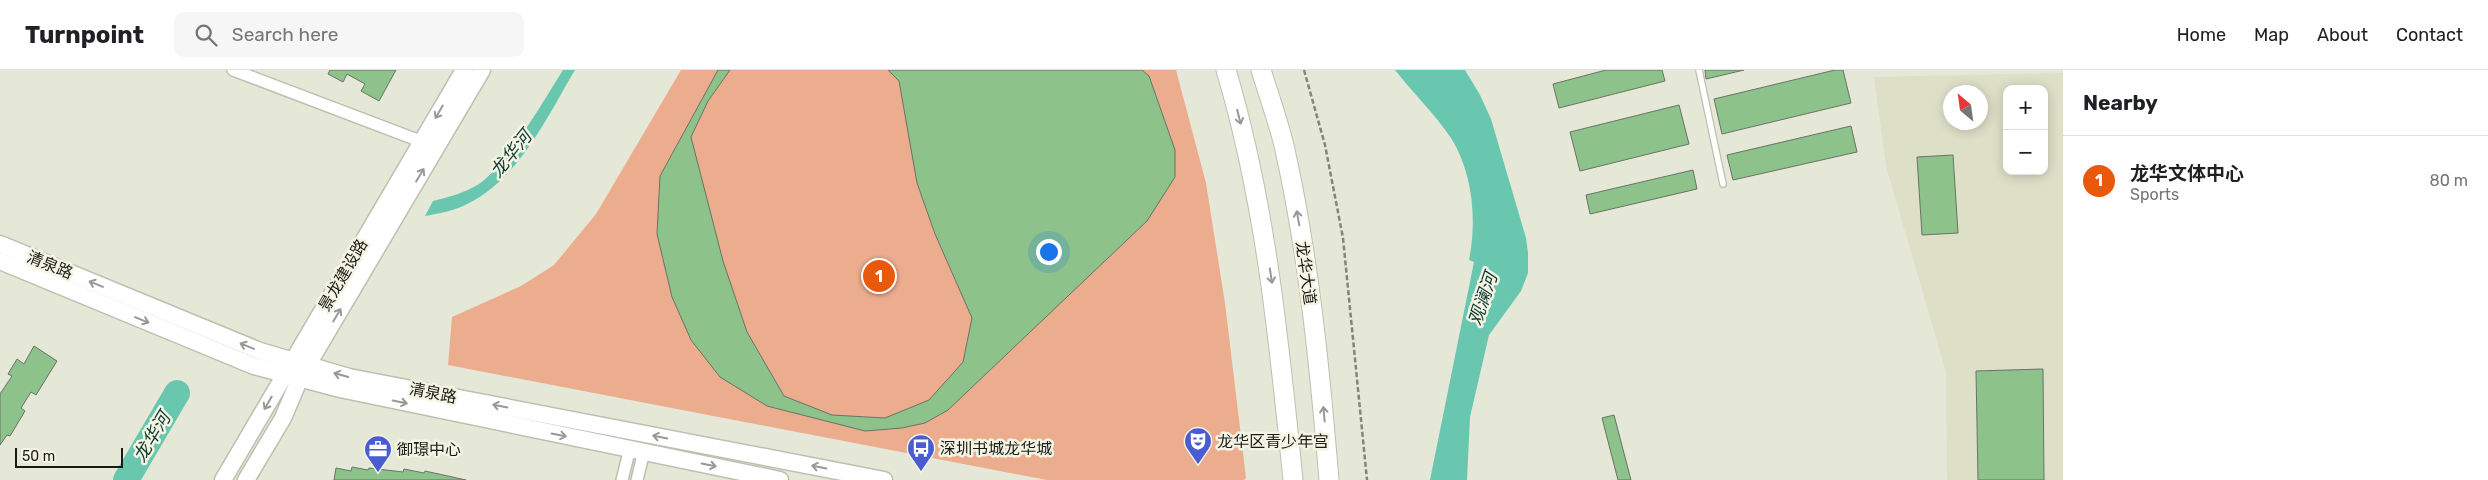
<!DOCTYPE html>
<meta charset="utf-8">
<style>
:root{--surface:#fff;--page:#f6f6f6;--text:#202124;--muted:#757577;--line:#e0e0e0;--accent:#ea580c}
body{margin:0;font-family:Rubik,"Noto Sans SC",sans-serif;background:var(--page);color:var(--text)}
.controls{position:absolute;right:15px;top:15px;display:grid;overflow:hidden;border-radius:10px;box-shadow:0 2px 12px #0003}
.controls button{width:45px;height:45px;display:grid;place-items:center;padding:0;border:0;border-bottom:1px solid var(--line);background:var(--surface);color:var(--text);font:25px sans-serif}
.compass{position:absolute;left:1943px;top:15px;width:45px;height:45px;border-radius:50%;background:var(--surface);box-shadow:0 2px 12px #0003;rotate:331deg}
.scale{position:absolute;left:15px;bottom:12px;width:108px;box-sizing:border-box;padding-left:5px;border:2px solid #1a1b15;border-top:0;font-size:14px;line-height:18px;white-space:nowrap;color:#1a1b15;-webkit-text-stroke:4px #f3f4e4;paint-order:stroke}
.you{position:absolute;left:1048px;top:181px;width:18px;height:18px;margin:-12px;border:4px solid #fff;border-radius:50%;background:#1a73e8;box-shadow:0 0 0 8px #1a73e833}
.badge{display:grid;place-items:center;width:32px;height:32px;border-radius:50%;background:var(--accent);color:#fff;font-size:16px;font-weight:700}
.pin{position:absolute;translate:-50% -50%;border:2px solid #fff;box-shadow:0 1px 5px #0006}
.list{margin:0;padding:0;list-style:none}
h2{display:flex;justify-content:space-between;align-items:center;height:65px;margin:0;padding:0 20px;font-size:21px}
h2 small{font-size:16px;font-weight:400;color:var(--muted)}
.list li{display:grid;grid-template-columns:32px 1fr auto;gap:15px;align-items:center;box-sizing:border-box;height:90px;padding:0 20px;border-top:1px solid var(--line)}
.list b{display:block;font-size:19px;white-space:nowrap}
.list p{margin:0;font-size:16px;white-space:nowrap;color:var(--muted)}
.list em{font-size:16px;font-style:normal;color:var(--muted)}
.icon{flex:none;width:28px;height:28px;fill:none;stroke:currentColor;stroke-width:2;stroke-linecap:round;stroke-linejoin:round}
.map{position:relative;flex:none;width:2063px;height:410px;overflow:hidden}
header{display:flex;align-items:center;gap:30px;box-sizing:border-box;height:70px;padding:0 25px;background:var(--surface);border-bottom:1px solid var(--line)}
header strong{font-size:24px}
nav{display:flex;gap:28px;margin-inline-start:auto;font-size:18px}
.search{width:350px;height:45px;background:var(--page);display:flex;align-items:center;gap:12px;box-sizing:border-box;padding:0 18px;border-radius:10px;color:var(--muted);font-size:19px}
main{display:flex}
aside{flex:1;background:var(--surface)}
.map>svg:first-child{display:block}
</style>
<header>
<strong>Turnpoint</strong>
<div class="search"><svg class="icon" aria-label="search" viewBox="0 0 24 24"><circle cx="10" cy="10" r="6"/><path d="M15 15l6 6"/></svg>Search here</div>
<nav><a>Home</a><a>Map</a><a>About</a><a>Contact</a></nav>
</header>
<main>
<div class="map">
<svg width="2063" height="410" viewBox="0 0 2063 410">
<rect width="100%" height="100%" fill="#e5e7d7"/>
<path fill="#dddfc7" fill-rule="evenodd" d="M2063,3V410H1947L1946,302L1886,96L1874,7ZM2007,19H2044V101H2007ZM1950,22H1980V52H1950Z"/>
<polygon fill="#ecad8f" points="681,0 1176,0 1206,113 1225,233 1246,408 1244,410 1047,410 448,295 452,247 521,216 554,195 596,144"/>
<g fill="#69c7af">
<path d="M563,0H575C547,47 520,107 469,133C455,141 440,143 425,146L433,131C449,127 464,123 479,114C507,95 544,30 563,0Z"/>
<path d="M1395,0H1465L1480,25L1491,49L1526,168L1528,183V203L1521,221L1489,265L1470,347L1467,410H1430L1474,192L1469,190C1477,151 1473,103 1451,68C1435,44 1413,23 1395,0Z"/>
</g>
<g fill="none" stroke-linecap="round" stroke-linejoin="round">
<polyline stroke="#69c7af" stroke-width="26" points="126,410 177,323"/>
</g>
<g fill="#8dc28a" stroke="#697368">
<polygon points="330,0 396,0 379,31 361,21 365,14 347,4 343,12 328,4"/>
<polygon points="718,0 730,0 708,31 691,67 723,191 747,262 784,326 832,345 885,348 929,330 963,292 972,248 935,164 917,113 899,11 888,0 1142,0 1149,6 1175,80 1175,107 1147,151 948,340 925,353 902,358 865,361 767,336 720,307 691,270 672,227 657,164 660,106"/>
<polygon points="1606,0 1662,0 1665,11 1559,38 1553,14"/>
<polygon points="1705,0 1744,0 1706,9"/>
<polygon points="1835,0 1843,0 1851,33 1722,64 1714,29"/>
<polygon points="1679,35 1689,74 1580,101 1570,62"/>
<polygon points="1851,56 1857,82 1733,110 1727,85"/>
<polygon points="1953,85 1958,163 1922,165 1917,87"/>
<polygon points="1693,100 1697,119 1590,144 1586,125"/>
<polygon points="34,276 57,291 36,325 31,322 21,338 25,341 10,366 7,365 0,375 0,324 12,306 8,304 17,289 24,294"/>
<polygon points="2043,299 2044,410 1978,410 1976,301"/>
<polygon points="1614,345 1631,410 1618,410 1602,348"/>
<polygon points="352,397 368,400 369,398 403,402 404,399 424,403 425,401 466,410 334,410 336,398 351,401"/>
</g>
<g fill="none" stroke-linecap="round" stroke-linejoin="round">
<g stroke="#bebfb0" stroke-width="8">
<polyline id="service" points="1699,0 1723,114"/>
</g>
<g stroke="#bebfb0" stroke-width="14">
<g id="minor">
<polyline points="233,0 428,74"/>
<polyline points="622,410 630,378"/>
<polyline points="637,410 644,381"/>
</g>
</g>
<g stroke="#bebfb0" stroke-width="19">
<g id="secondary">
<polyline points="0,174 260,281 349,307 884,410"/>
<polyline points="0,191 254,296 340,319 780,410"/>
<polyline points="223,410 464,0"/>
<polyline points="246,410 283,348 300,308 482,0"/>
</g>
</g>
<g stroke="#bebfb0" stroke-width="21">
<g id="primary">
<path d="M1226,0C1266,134 1279,272 1293,410"/>
<path d="M1261,0C1269,26 1279,53 1285,80C1309,188 1320,300 1329,410"/>
</g>
</g>
<polyline stroke="#84857a" stroke-width="2.5" stroke-dasharray="5 2.5" stroke-linecap="butt" points="1304,0 1325,75 1343,168 1367,410"/>
<use href="#service" stroke="#fff" stroke-width="5.5"/>
<use href="#minor" stroke="#fff" stroke-width="11"/>
<use href="#secondary" stroke="#fff" stroke-width="16"/>
<use href="#primary" stroke="#fff" stroke-width="19"/>
</g>
<defs><path id="oneway-shaft" d="M-6 0H5M1.5-3L5.5 0L1.5 3" fill="none" stroke-width="1.6" stroke-linecap="round" stroke-linejoin="round" transform="scale(1.25)"/></defs>
<g stroke="#989896">
<use href="#oneway-shaft" transform="translate(439 42) rotate(120)"/>
<use href="#oneway-shaft" transform="translate(1239 47) rotate(76)"/>
<use href="#oneway-shaft" transform="translate(420 105) rotate(-59)"/>
<use href="#oneway-shaft" transform="translate(1298 148) rotate(-100)"/>
<use href="#oneway-shaft" transform="translate(1271 206) rotate(81)"/>
<use href="#oneway-shaft" transform="translate(96 214) rotate(-158)"/>
<use href="#oneway-shaft" transform="translate(337 245) rotate(-59)"/>
<use href="#oneway-shaft" transform="translate(142 250) rotate(22)"/>
<use href="#oneway-shaft" transform="translate(247 276) rotate(-158)"/>
<use href="#oneway-shaft" transform="translate(341 305) rotate(-164)"/>
<use href="#oneway-shaft" transform="translate(400 332) rotate(12)"/>
<use href="#oneway-shaft" transform="translate(268 333) rotate(120)"/>
<use href="#oneway-shaft" transform="translate(500 336) rotate(-169)"/>
<use href="#oneway-shaft" transform="translate(1324 344) rotate(-95)"/>
<use href="#oneway-shaft" transform="translate(559 365) rotate(11)"/>
<use href="#oneway-shaft" transform="translate(660 367) rotate(-169)"/>
<use href="#oneway-shaft" transform="translate(709 395) rotate(12)"/>
<use href="#oneway-shaft" transform="translate(819 397) rotate(-169)"/>
</g>
<defs>
<g id="theatre-pin" transform="scale(1.4375)"><path d="M0 17L-7.5 6A9.5 9.5 0 1 1 7.5 6Z" fill="#495cd1" stroke="#f3f4e4"/><path d="M-5-5.5Q0-4 5-5.5V0Q5 5 0 6Q-5 5-5 0ZM-3.3-2.5H-1v1.5H-3.3ZM1-2.5H3.3v1.5H1ZM-2.8 1Q0 5.5 2.8 1Z" fill="#fff"/></g>
<g id="bus-pin" transform="scale(1.4375)"><path d="M0 17L-7.5 6A9.5 9.5 0 1 1 7.5 6Z" fill="#495cd1" stroke="#f3f4e4"/><path d="M-5-6H5V4H4V6H2V4H-2V6H-4V4H-5ZM-3.5-4V0h7V-4ZM-3.5 1.2v1.5H-2V1.2ZM2 1.2v1.5H3.5V1.2Z" fill="#fff"/></g>
<g id="office-pin" transform="scale(1.4375)"><path d="M0 17L-7.5 6A9.5 9.5 0 1 1 7.5 6Z" fill="#495cd1" stroke="#f3f4e4"/><path d="M-6-3h4V-5.5h4V-3h4V5H-6ZM-1-4.5V-3h2v-1.5ZM-6 0V1H6V0Z" fill="#fff"/></g>
</defs>
<g fill-rule="evenodd">
<use href="#theatre-pin" x="1198" y="371"/>
<use href="#bus-pin" x="921" y="378"/>
<use href="#office-pin" x="378" y="379"/>
</g>
<g text-anchor="middle" dominant-baseline="central" stroke-width="5" stroke-linejoin="round" paint-order="stroke">
<g font-size="16" fill="#1a1b15" stroke="#f3f4e4">
<text transform="translate(50 195) rotate(22)">清泉路</text>
<text transform="translate(1306 203) rotate(82)">龙华大道</text>
<text transform="translate(343 205) rotate(-60)">景龙建设路</text>
<text transform="translate(433 323) rotate(11)">清泉路</text>
</g>
<g font-size="16" fill="#1a1b15" stroke="#f3f4e4" text-anchor="start">
<text x="1217" y="371">龙华区青少年宫</text>
<text x="940" y="378">深圳书城龙华城</text>
<text x="397" y="379">御璟中心</text>
</g>
<g font-size="18" font-style="italic" fill="#0b372e" stroke="#f3f4e4">
<text transform="translate(511 84) rotate(-51)">龙华河</text>
<text transform="translate(1483 229) rotate(-71)">观澜河</text>
<text transform="translate(152 367) rotate(-59)">龙华河</text>
</g>
</g>
</svg>
<div class="controls">
<button>+</button>
<button>−</button>
</div>
<svg class="compass" viewBox="-18 -18 36 36"><path d="M0-13l5 13h-10z" fill="#e53935"/><path d="M0 13l5-13h-10z" fill="#757577"/></svg>
<div class="scale">50 m</div>
<div class="you"></div>
<div class="pin badge" style="left:879px;top:206px">1</div>
</div>
<aside>
<h2>Nearby<small></small></h2>
<ul class="list">
<li><span class="badge">1</span><div><b>龙华文体中心</b><p>Sports</p></div><em>80 m</em></li>
</ul>
</aside>
</main>
